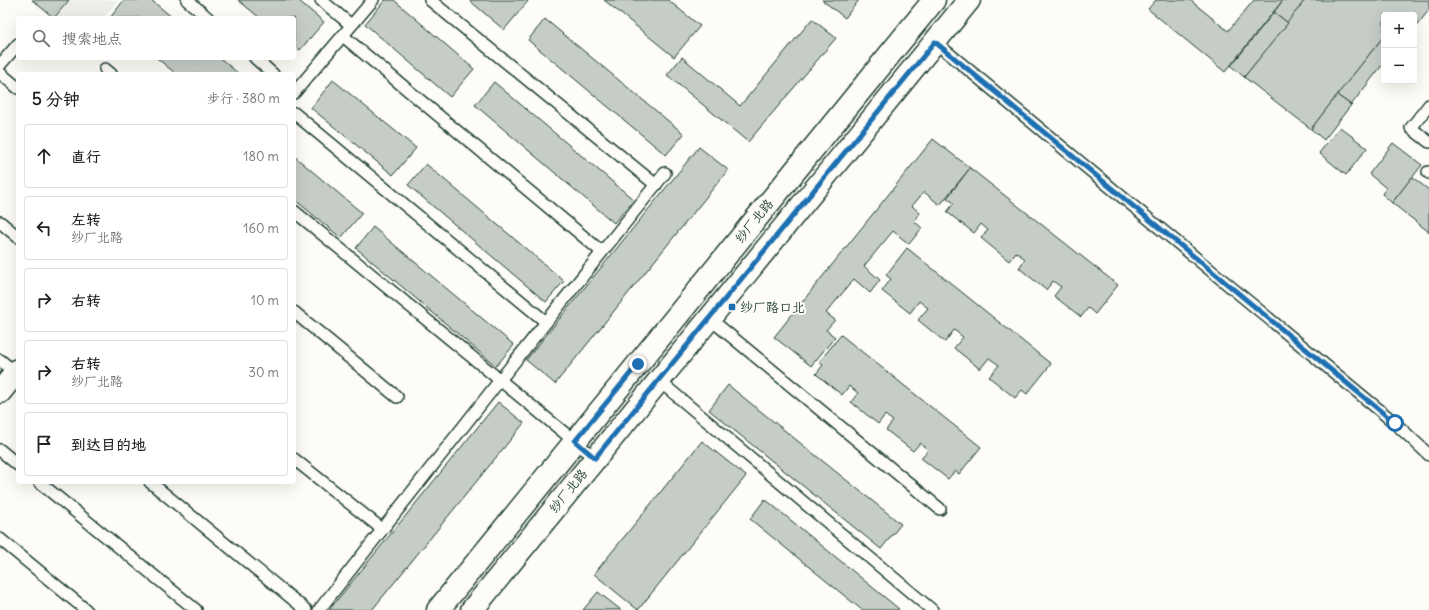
<!DOCTYPE html>
<html lang="zh">
<meta charset="utf-8">
<style>
:root{--surface:#fff;--page:#f2f2f2;--text:#202124;--muted:#757577;--line:#e0e0e0}
body{margin:0;font-family:Delius,"LXGW WenKai TC",sans-serif;background:var(--page);color:var(--text)}
.controls{position:absolute;right:12px;top:12px;display:grid;overflow:hidden;border-radius:4px;box-shadow:0 4px 16px #0002}
.controls button{width:36px;height:36px;display:grid;place-items:center;padding:0;border:0;border-bottom:1px solid var(--line);background:var(--surface);color:var(--text);font:20px sans-serif}
.stop{position:absolute;width:12px;height:12px;margin:-9px;border:3px solid #1f6fb2;border-radius:50%;background:#fff}
.stop.end{background:#1f6fb2;border-color:#fff;box-shadow:0 1px 4px #0008}
.list{margin:0;padding:0;list-style:none}
h2{display:flex;justify-content:space-between;align-items:center;height:52px;margin:0;padding:0 16px;font-size:17px}
h2 small{font-size:13px;font-weight:400;color:var(--muted)}
.list li{display:grid;grid-template-columns:26px 1fr auto;gap:12px;align-items:center;box-sizing:border-box;height:64px;margin:0 8px 8px;padding:0 8px;border:1px solid var(--line);border-radius:4px}
.list b{display:block;font-size:15px;white-space:nowrap}
.list p{margin:0;font-size:13px;white-space:nowrap;color:var(--muted)}
.list em{font-size:13px;font-style:normal;color:var(--muted)}
.icon{flex:none;width:22px;height:22px;fill:none;stroke:currentColor;stroke-width:2;stroke-linecap:round;stroke-linejoin:round}
.map{position:relative;flex:none;width:1429px;height:610px;overflow:hidden}
.search{position:absolute;background:var(--surface);box-shadow:0 4px 16px #0002;left:16px;top:16px;width:280px;height:44px;display:flex;align-items:center;gap:10px;box-sizing:border-box;padding:0 14px;border-radius:4px;color:var(--muted);font-size:15px}
.panel{position:absolute;background:var(--surface);box-shadow:0 4px 16px #0002;left:16px;top:72px;width:280px;height:412px;border-radius:4px}
.map>svg:first-child{display:block}
</style>
<div class="map">
<svg width="1429" height="610" viewBox="0 0 1429 610">
<rect width="100%" height="100%" fill="#fdfcf7"/>
<filter id="ink" filterUnits="userSpaceOnUse"><feTurbulence type="fractalNoise" baseFrequency=".025" numOctaves="2"/><feDisplacementMap in="SourceGraphic" scale="8" xChannelSelector="R" yChannelSelector="G"/><feConvolveMatrix kernelMatrix="1 2 1 2 8 2 1 2 1" color-interpolation-filters="sRGB"/></filter>
<g filter="url(#ink)">
<polygon fill="#eceee9" points="32,0 118,0 103,18 54,18"/>
<g fill="#c6cdc7" stroke="#1f3d34">
<polygon points="32,0 69,0 54,18"/>
<polygon points="124,0 151,0 173,18 110,18"/>
<polygon points="238,0 298,0 324,22 300,50 294,46 294,18 260,18"/>
<polygon points="385,0 394,0 474,69 450,97 365,24"/>
<polygon points="469,0 526,0 528,1 504,30"/>
<polygon points="604,0 668,0 700,26 674,57"/>
<polygon points="822,0 859,0 845,18"/>
<polygon points="1156,0 1190,0 1228,31 1254,0 1283,0 1225,72 1148,9"/>
<polygon points="1283,0 1305,0 1288,23 1274,12"/>
<polygon points="1305,0 1429,0 1429,10 1414,29 1414,15 1384,15 1384,36 1311,129 1244,77"/>
<polygon points="1274,12 1288,23 1244,77 1231,66"/>
<polygon points="545,19 684,134 666,155 528,40"/>
<polygon points="812,19 836,38 748,142 667,75 682,57 740,106"/>
<polygon points="1384,36 1384,63 1351,105 1337,95"/>
<polygon points="157,58 220,58 239,74 176,74"/>
<polygon points="333,80 416,148 393,175 311,108"/>
<polygon points="494,82 634,200 614,223 475,105"/>
<polygon points="1337,95 1351,105 1324,140 1311,129"/>
<polygon points="1340,127 1367,148 1346,175 1319,153"/>
<polygon points="933,139 970,168 940,205 924,192 912,206 920,213 914,221 922,228 909,244 893,231 864,266 880,280 870,293 854,279 826,313 835,320 826,330 835,337 811,366 774,337"/>
<polygon points="1393,143 1422,165 1392,203 1382,194 1386,188 1369,174"/>
<polygon points="699,147 728,170 555,384 526,360"/>
<polygon points="294,156 362,213 341,238 294,199"/>
<polygon points="426,164 564,281 546,302 408,185"/>
<polygon points="970,168 1118,285 1095,314 1088,308 1081,317 1054,296 1061,287 1053,281 1046,290 1019,268 1025,259 1016,252 1009,261 981,238 988,230 981,224 974,233 947,212 954,203 947,198"/>
<polygon points="1412,177 1429,190 1429,232 1392,203"/>
<polygon points="373,227 514,345 496,366 356,248"/>
<polygon points="907,248 1051,364 1027,394 1022,390 1015,398 989,377 999,365 989,358 980,369 954,348 963,337 954,330 945,342 918,320 928,308 919,301 910,313 882,291 891,279 886,275"/>
<polygon points="841,335 981,447 959,474 955,471 948,479 921,458 928,450 920,443 913,451 886,430 893,421 885,415 878,424 851,402 858,393 849,386 842,395 816,374 823,365 819,362"/>
<polygon points="728,385 901,524 881,549 709,410"/>
<polygon points="498,402 524,423 372,610 329,610"/>
<polygon points="702,441 746,476 638,610 594,574"/>
<polygon points="765,499 899,609 898,610 862,610 750,519"/>
<polygon points="598,592 621,610 583,610"/>
</g>
<g fill="none" stroke-linecap="round" stroke-linejoin="round">
<g stroke="#1f3d34" stroke-width="14">
<g id="service">
<polyline points="187,0 208,18"/>
<polyline points="321,0 351,25"/>
<polyline points="430,0 656,185"/>
<polyline points="343,36 602,252"/>
<polyline points="935,42 1395,423 1429,455"/>
<polyline points="255,58 273,74"/>
<polyline points="0,65 18,44"/>
<polyline points="105,69 111,74"/>
<polyline points="0,73 18,88"/>
<polyline points="294,93 373,0"/>
<polyline points="1429,105 1411,128 1429,142"/>
<polyline points="294,113 546,322"/>
<polyline points="1428,172 1429,173"/>
<polyline points="294,211 595,458"/>
<polyline points="0,222 18,237"/>
<polyline points="294,312 397,397"/>
<polyline points="709,318 940,509"/>
<polyline points="0,360 18,375"/>
<polyline points="658,380 932,610"/>
<polyline points="0,450 18,465"/>
<polyline points="294,459 382,529"/>
<polyline points="39,482 196,610"/>
<polyline points="150,482 306,610"/>
<polyline points="0,539 86,610"/>
<polyline points="319,610 500,380 665,173"/>
</g>
</g>
<g stroke="#1f3d34" stroke-width="25">
<polyline id="minor" points="0,392 18,370"/>
</g>
<g stroke="#1f3d34" stroke-width="25">
<g id="secondary">
<polyline points="438,610 934,0"/>
<polyline points="472,610 969,0"/>
</g>
</g>
<use href="#service" stroke="#fdfcf7" stroke-width="11"/>
<use href="#minor" stroke="#fdfcf7" stroke-width="22"/>
<use href="#secondary" stroke="#fdfcf7" stroke-width="22"/>
</g>
</g>
<g fill="none" stroke-linecap="round" stroke-linejoin="round" filter="url(#ink)">
<polyline stroke="#1f6fb2" stroke-width="5" points="638,364 575,441 595,458 935,42 1395,423"/>
</g>
<rect fill="#1f6fb2" stroke="#fdfcf7" stroke-width="1.5" x="728" y="303" width="8" height="8" rx="2"/>
<g text-anchor="middle" dominant-baseline="central" stroke-width="4" stroke-linejoin="round" paint-order="stroke">
<g font-size="13" fill="#1f3d34" stroke="#fdfcf7">
<text transform="translate(754 221) rotate(-51)">纱厂北路</text>
<text transform="translate(568 491) rotate(-51)">纱厂北路</text>
</g>
<g font-size="13" fill="#1f3d34" stroke="#fdfcf7" text-anchor="start">
<text x="740" y="307">纱厂路口北</text>
</g>
</g>
</svg>
<div class="controls">
<button>+</button>
<button>−</button>
</div>
<div class="stop" style="left:1395px;top:423px"></div>
<div class="stop end" style="left:638px;top:364px"></div>
<div class="search"><svg class="icon" aria-label="search" viewBox="0 0 24 24"><circle cx="10" cy="10" r="6"/><path d="M15 15l6 6"/></svg>搜索地点</div>
<section class="panel">
<h2>5 分钟<small>步行 · 380 m</small></h2>
<ul class="list">
<li><svg class="icon" aria-label="ahead" viewBox="0 0 24 24"><path d="M12 20V5M6 11l6-6 6 6"/></svg><div><b>直行</b></div><em>180 m</em></li>
<li><svg class="icon" aria-label="left" viewBox="0 0 24 24"><path d="M17 20v-9H6M10 6l-5 5 5 5"/></svg><div><b>左转</b><p>纱厂北路</p></div><em>160 m</em></li>
<li><svg class="icon" aria-label="right" viewBox="0 0 24 24"><path d="M7 20v-9h11M14 6l5 5-5 5"/></svg><div><b>右转</b></div><em>10 m</em></li>
<li><svg class="icon" aria-label="right" viewBox="0 0 24 24"><path d="M7 20v-9h11M14 6l5 5-5 5"/></svg><div><b>右转</b><p>纱厂北路</p></div><em>30 m</em></li>
<li><svg class="icon" aria-label="arrive" viewBox="0 0 24 24"><path d="M6 21V4h12l-3 4 3 4H6"/></svg><div><b>到达目的地</b></div></li>
</ul>
</section>
</div>
